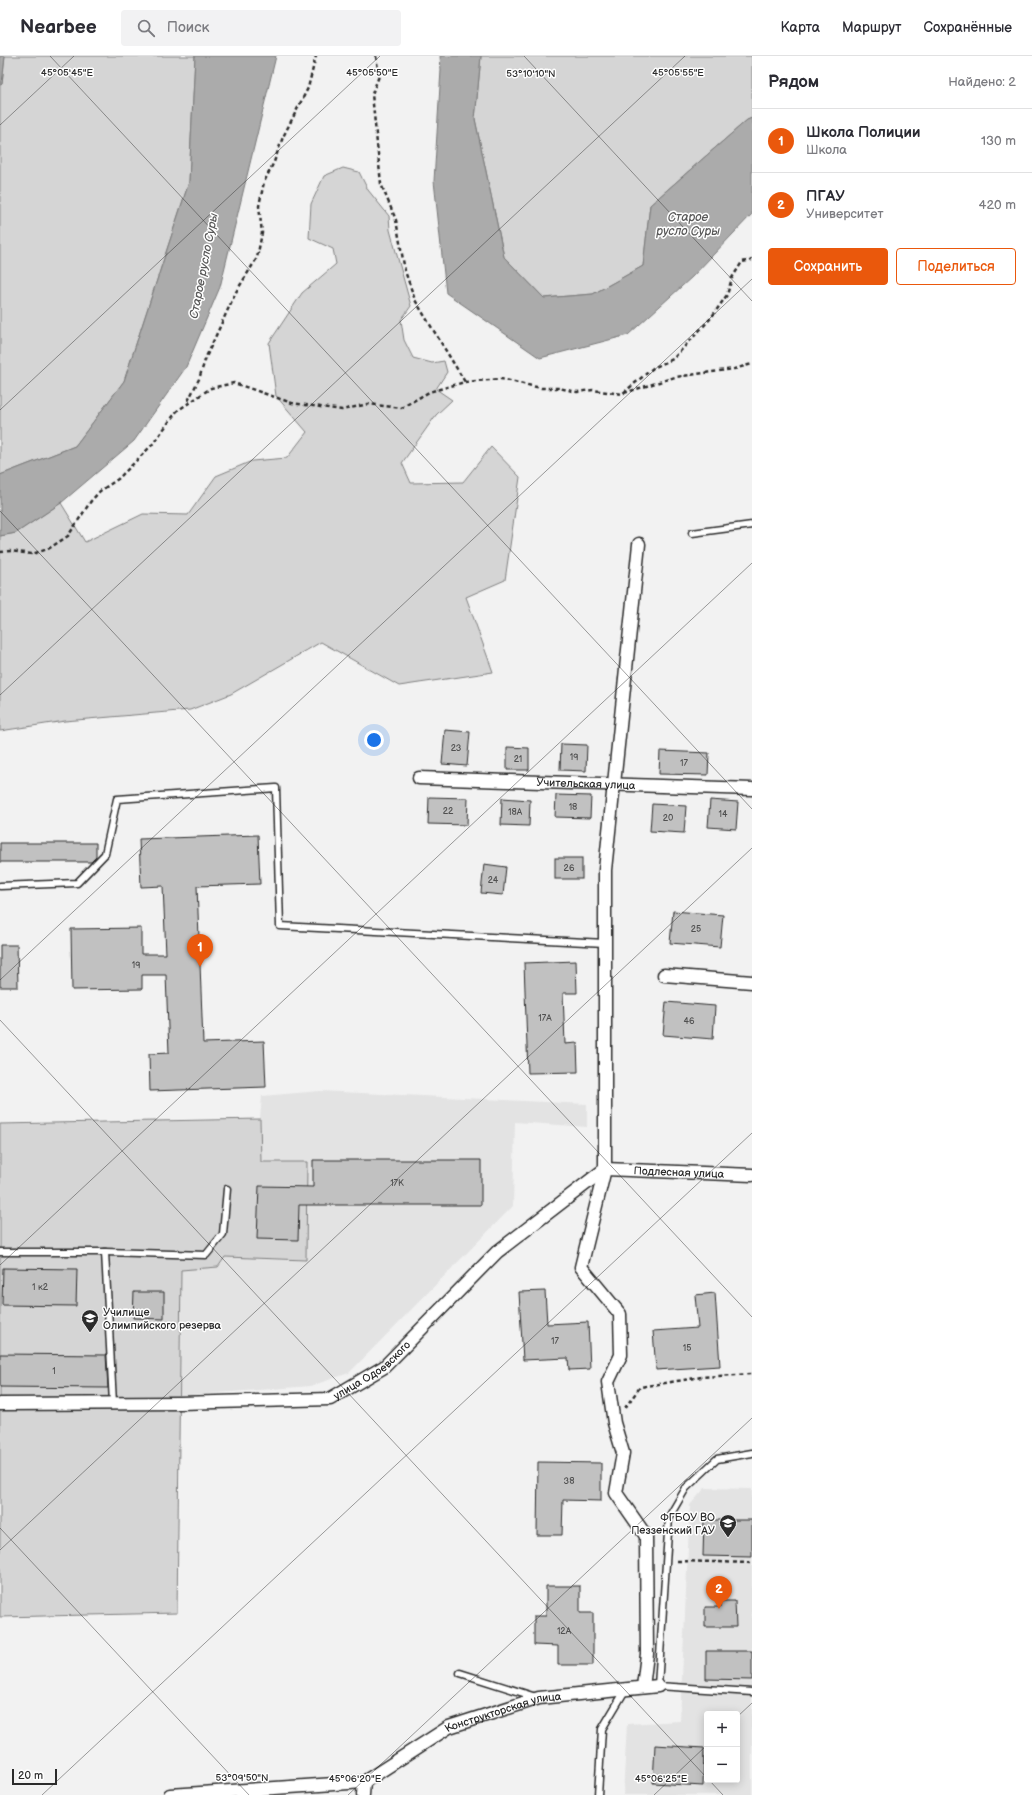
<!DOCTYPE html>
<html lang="ru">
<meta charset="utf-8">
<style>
:root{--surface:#fff;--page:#f2f2f3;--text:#2b2b33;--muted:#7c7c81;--line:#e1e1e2;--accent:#ea580c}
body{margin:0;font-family:"Balsamiq Sans",sans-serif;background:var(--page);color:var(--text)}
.controls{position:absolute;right:12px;bottom:12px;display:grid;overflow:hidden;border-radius:4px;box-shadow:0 2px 10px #0003}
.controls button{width:36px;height:36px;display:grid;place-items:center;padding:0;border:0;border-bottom:1px solid var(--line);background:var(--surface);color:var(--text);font:20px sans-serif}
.scale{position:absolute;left:12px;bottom:10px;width:45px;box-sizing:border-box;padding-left:4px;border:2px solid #2b2b2b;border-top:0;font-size:11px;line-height:14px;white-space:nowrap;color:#2b2b2b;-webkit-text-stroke:3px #fff;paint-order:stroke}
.you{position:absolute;left:374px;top:684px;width:14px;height:14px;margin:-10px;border:3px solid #fff;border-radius:50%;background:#1a73e8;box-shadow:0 0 0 6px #1a73e833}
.badge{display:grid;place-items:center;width:26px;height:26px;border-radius:50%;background:var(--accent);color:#fff;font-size:13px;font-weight:700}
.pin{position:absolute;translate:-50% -33px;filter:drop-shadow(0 1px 2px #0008)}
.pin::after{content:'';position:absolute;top:21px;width:14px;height:12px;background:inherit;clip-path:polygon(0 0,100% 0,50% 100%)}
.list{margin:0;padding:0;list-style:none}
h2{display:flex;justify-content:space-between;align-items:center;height:52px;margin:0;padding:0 16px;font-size:17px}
h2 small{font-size:13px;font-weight:400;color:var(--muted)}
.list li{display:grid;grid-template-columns:26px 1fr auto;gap:12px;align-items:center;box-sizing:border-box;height:64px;padding:0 16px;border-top:1px solid var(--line)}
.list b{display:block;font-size:15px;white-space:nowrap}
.list p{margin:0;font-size:13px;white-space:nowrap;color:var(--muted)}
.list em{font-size:13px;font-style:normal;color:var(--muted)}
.actions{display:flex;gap:8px;padding:12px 16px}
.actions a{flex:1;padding:9px 0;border:1px solid var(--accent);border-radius:4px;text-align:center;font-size:14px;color:var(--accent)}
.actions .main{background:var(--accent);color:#fff}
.icon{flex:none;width:22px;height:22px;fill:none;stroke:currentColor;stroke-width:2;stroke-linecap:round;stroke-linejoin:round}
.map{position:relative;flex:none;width:752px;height:1739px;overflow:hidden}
header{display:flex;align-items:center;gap:24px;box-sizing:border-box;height:56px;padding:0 20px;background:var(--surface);border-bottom:1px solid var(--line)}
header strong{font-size:19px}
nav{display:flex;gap:22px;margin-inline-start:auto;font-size:14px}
.search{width:280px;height:36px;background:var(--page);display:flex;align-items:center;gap:10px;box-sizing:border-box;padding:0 14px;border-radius:4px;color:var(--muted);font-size:15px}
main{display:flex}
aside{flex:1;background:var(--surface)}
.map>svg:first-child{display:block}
</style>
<header>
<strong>Nearbee</strong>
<div class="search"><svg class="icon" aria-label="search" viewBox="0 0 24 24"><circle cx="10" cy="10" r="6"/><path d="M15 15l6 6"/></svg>Поиск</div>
<nav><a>Карта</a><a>Маршрут</a><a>Сохранённые</a></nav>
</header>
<main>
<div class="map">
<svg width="752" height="1739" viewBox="0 0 752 1739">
<rect width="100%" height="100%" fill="#f2f2f2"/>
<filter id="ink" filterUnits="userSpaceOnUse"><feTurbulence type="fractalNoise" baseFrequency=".025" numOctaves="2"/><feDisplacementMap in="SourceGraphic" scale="8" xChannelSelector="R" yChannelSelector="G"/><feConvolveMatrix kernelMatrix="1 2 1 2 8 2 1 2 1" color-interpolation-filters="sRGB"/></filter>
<g filter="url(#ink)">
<g fill="#e3e3e3" fill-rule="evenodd">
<polygon points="320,1035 587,1048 587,1071 515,1066 513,1150 349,1317 311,1330 180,1340 181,1214 218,1211 225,1201 306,1204 306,1106 261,1106 260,1063 262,1040"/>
<path d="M705,1432L752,1433V1739H623L627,1668L680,1665L690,1449ZM707,1658H737V1724H707Z"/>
</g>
<g fill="#d5d5d5" stroke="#808080">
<polygon points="5,0 195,0 189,126 124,325 75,390 0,419 0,29 2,28"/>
<polygon points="481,0 752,0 752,62 747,64 650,149 643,210 593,238 544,242 504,201 475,63"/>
<polygon points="343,112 359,116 368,134 389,160 390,174 411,250 401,264 404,284 413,302 432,307 444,305 447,316 436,333 452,344 436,359 402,407 411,427 463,426 491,391 520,421 505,524 466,541 493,616 399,630 321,586 231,638 190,654 65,665 0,675 0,480 16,477 61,447 85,486 143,458 188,459 216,420 252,405 287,402 307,376 276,340 269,287 302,237 336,208 333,193 309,182 311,148 324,120"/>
<polygon points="260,1063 261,1106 307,1106 306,1204 225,1201 218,1211 181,1214 177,1557 0,1561 0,1068"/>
</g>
<g fill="#ababab" stroke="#787878">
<polygon points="0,0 5,0 2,28 0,29"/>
<polygon points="195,0 276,0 220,231 186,311 134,385 61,447 16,477 0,480 0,419 75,390 124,325 189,126"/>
<polygon points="440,0 481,0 475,63 504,201 544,242 593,238 643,210 650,149 747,64 752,62 752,158 692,221 628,279 540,302 446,237 434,125 441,14"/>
</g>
<g fill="#c1c1c1" stroke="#2b2b2b">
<polygon points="445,674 470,676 467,710 442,708"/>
<polygon points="561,688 587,689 586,715 560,714"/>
<polygon points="507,691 529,692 529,714 507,714"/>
<polygon points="660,695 709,697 708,719 659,718"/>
<polygon points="556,739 591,740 590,762 555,761"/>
<polygon points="429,741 468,742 467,769 428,768"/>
<polygon points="502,742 530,744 529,770 501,769"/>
<polygon points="710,744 738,746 736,773 708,771"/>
<polygon points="652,748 686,750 684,777 650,775"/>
<polygon points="258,779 260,828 197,830 203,987 264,985 266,1031 150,1035 149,998 169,997 166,919 142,919 142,933 72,934 71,873 141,872 141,898 166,898 163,830 141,831 139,783"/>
<polygon points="0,787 96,787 96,801 91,806 0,806"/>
<rect x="555" y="802" width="27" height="21"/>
<polygon points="484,808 506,811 503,839 481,837"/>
<polygon points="673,855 723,859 720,891 670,887"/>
<polygon points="0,889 17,889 18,931 0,931"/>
<polygon points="576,905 577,937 563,937 565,988 577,987 578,1016 528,1017 524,907"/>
<polygon points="666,946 715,950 713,983 663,979"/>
<polygon points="313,1104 481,1104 481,1149 299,1149 298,1184 257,1183 259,1130 313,1131"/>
<polygon points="3,1212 77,1213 76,1250 2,1249"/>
<polygon points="545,1235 547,1268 588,1266 590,1313 569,1314 568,1302 523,1304 519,1236"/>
<polygon points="134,1236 164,1236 164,1263 133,1262"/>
<polygon points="715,1237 720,1310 656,1314 653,1275 698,1272 695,1239"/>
<polygon points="0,1298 106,1299 108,1332 0,1331"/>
<polygon points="538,1406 601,1407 601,1445 563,1444 562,1479 537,1479"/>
<polygon points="704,1464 752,1464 752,1501 703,1500"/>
<polygon points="546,1530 580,1530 580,1557 593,1557 593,1609 558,1609 558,1590 534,1589 534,1560 546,1560"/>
<polygon points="720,1545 735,1545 736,1571 705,1571 705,1551 720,1551"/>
<polygon points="706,1595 752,1595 752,1624 706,1623"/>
<polygon points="655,1689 704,1692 703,1730 653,1727"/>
</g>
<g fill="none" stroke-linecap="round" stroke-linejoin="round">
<g stroke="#2b2b2b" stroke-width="9">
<g id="lane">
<polyline points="692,477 752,469"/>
<polyline points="0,830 77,827 105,798 117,743 276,732 280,870 605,887"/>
<polyline points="0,1196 105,1196 113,1347"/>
<polyline points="105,1196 206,1199 223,1178 227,1133"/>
<polyline points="752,1397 717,1403 686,1432 669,1461 658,1630 752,1636"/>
<polyline points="460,1617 536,1641"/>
<polyline points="598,1739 602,1673 626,1633"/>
</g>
</g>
<g stroke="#2b2b2b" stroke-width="15">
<g id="street">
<polyline points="639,488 605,814 605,1113 581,1211 620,1258 621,1299 608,1326 614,1367 623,1397 616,1437 646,1480 647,1598 643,1631"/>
<path id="s1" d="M419,722L752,733"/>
<polyline points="664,919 752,926"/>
<path id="s2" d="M605,1113L752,1119"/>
<path id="s3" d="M0,1348L180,1347L330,1343L384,1311L497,1196L605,1113"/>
<path id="s4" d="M170,1739L364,1726L449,1671L539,1642L658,1630"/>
<polyline points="363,1739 364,1726"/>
</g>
</g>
<g stroke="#2b2b2b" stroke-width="2.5" stroke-dasharray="4 3" stroke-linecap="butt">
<polyline points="376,0 379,20 372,38 381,128 396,164 405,215 415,244 465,326"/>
<polyline points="624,337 675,321 734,313 752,308"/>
<polyline points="188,345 199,323 206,301 236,236 257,202 262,177 259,150 264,126 274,106 283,81 308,32 316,0"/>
<polyline points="0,496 11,495 32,498 48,493 68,480 91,445 100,435 118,423 152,389 177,355 211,332 234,327 292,347 342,354 368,348 401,352 429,336 465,326 501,323 541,332 559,332 577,336 593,334 622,338 653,312 673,303 711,262 727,239 732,222 742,206 752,204"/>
<polyline points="625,1352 640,1331 702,1321 752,1318"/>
<polyline points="677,1505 752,1507"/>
</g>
<use href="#lane" stroke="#fff" stroke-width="6"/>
<use href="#street" stroke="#fff" stroke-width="12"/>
</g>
</g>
<path fill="none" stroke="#2b2b2b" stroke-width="1" stroke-opacity="0.45" d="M50,0L752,753M524,0L752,245M0,69L74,0M0,354L380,0M0,455L752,1261M0,639L685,0M0,924L752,223M0,964L707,1722M0,1209L752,507M0,1472L249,1739M0,1494L752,792M737,1661L752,1647M709,1724L723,1739M42,1739L752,1077M348,1739L752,1362M654,1739L707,1689"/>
<defs>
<g id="university-pin" transform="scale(0.9)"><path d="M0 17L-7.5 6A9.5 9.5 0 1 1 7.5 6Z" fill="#2b2b2b" stroke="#fff"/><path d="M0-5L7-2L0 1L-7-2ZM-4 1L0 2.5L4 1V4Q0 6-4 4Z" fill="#fff"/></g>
</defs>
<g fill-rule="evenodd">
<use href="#university-pin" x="90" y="1262"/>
<use href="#university-pin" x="728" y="1467"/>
</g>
<g text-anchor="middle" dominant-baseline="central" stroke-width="3" stroke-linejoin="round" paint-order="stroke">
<g font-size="9" fill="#505050">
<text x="456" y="692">23</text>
<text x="574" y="701">19</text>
<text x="518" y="703">21</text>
<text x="684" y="707">17</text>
<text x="573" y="751">18</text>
<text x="448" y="755">22</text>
<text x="515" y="756">18А</text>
<text x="723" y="758">14</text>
<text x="668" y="762">20</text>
<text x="569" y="812">26</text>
<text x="493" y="824">24</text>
<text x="696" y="873">25</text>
<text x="136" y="909">19</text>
<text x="545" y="962">17А</text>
<text x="689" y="965">46</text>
<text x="397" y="1127">17К</text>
<text x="40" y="1231">1 к2</text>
<text x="555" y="1285">17</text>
<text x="687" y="1292">15</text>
<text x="54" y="1315">1</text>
<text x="569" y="1425">38</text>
<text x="564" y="1575">12А</text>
</g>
<g font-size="11" fill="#2b2b2b" stroke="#fff">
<text stroke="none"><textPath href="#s1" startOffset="167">Учительская улица</textPath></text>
<text stroke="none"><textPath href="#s2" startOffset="74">Подлесная улица</textPath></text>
<text stroke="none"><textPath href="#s3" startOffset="381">улица Одоевского</textPath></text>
<text stroke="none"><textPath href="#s4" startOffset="352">Конструкторская улица</textPath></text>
</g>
<g font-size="11" fill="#2b2b2b" stroke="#fff" text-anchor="start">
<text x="103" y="1256">Училище<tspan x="103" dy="13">Олимпийского резерва</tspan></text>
<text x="715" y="1461" text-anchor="end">ФГБОУ ВО<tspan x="715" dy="13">Пеззенский ГАУ</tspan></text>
</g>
<g font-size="12" font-style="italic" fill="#585858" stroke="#fff">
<text x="688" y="161">Старое<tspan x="688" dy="14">русло Суры</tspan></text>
<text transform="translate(204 210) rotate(-79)">Старое русло Суры</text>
</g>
</g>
<g font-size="10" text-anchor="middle" fill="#2b2b2b" stroke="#fff" stroke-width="3" stroke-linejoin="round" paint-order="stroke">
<text x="67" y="20">45°05'45"E</text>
<text x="372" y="20">45°05'50"E</text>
<text x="678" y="20">45°05'55"E</text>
<text x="531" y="21">53°10'10"N</text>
<text x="242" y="1725">53°09'50"N</text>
<text x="355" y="1726">45°06'20"E</text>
<text x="661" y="1726">45°06'25"E</text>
</g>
</svg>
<div class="controls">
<button>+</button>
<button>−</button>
</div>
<div class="scale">20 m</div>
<div class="you"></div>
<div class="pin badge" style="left:200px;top:911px">1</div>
<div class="pin badge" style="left:719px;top:1553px">2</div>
</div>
<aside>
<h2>Рядом<small>Найдено: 2</small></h2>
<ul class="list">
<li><span class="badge">1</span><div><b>Школа Полиции</b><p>Школа</p></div><em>130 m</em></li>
<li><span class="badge">2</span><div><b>ПГАУ</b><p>Университет</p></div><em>420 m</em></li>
</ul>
<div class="actions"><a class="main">Сохранить</a><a>Поделиться</a></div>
</aside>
</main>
